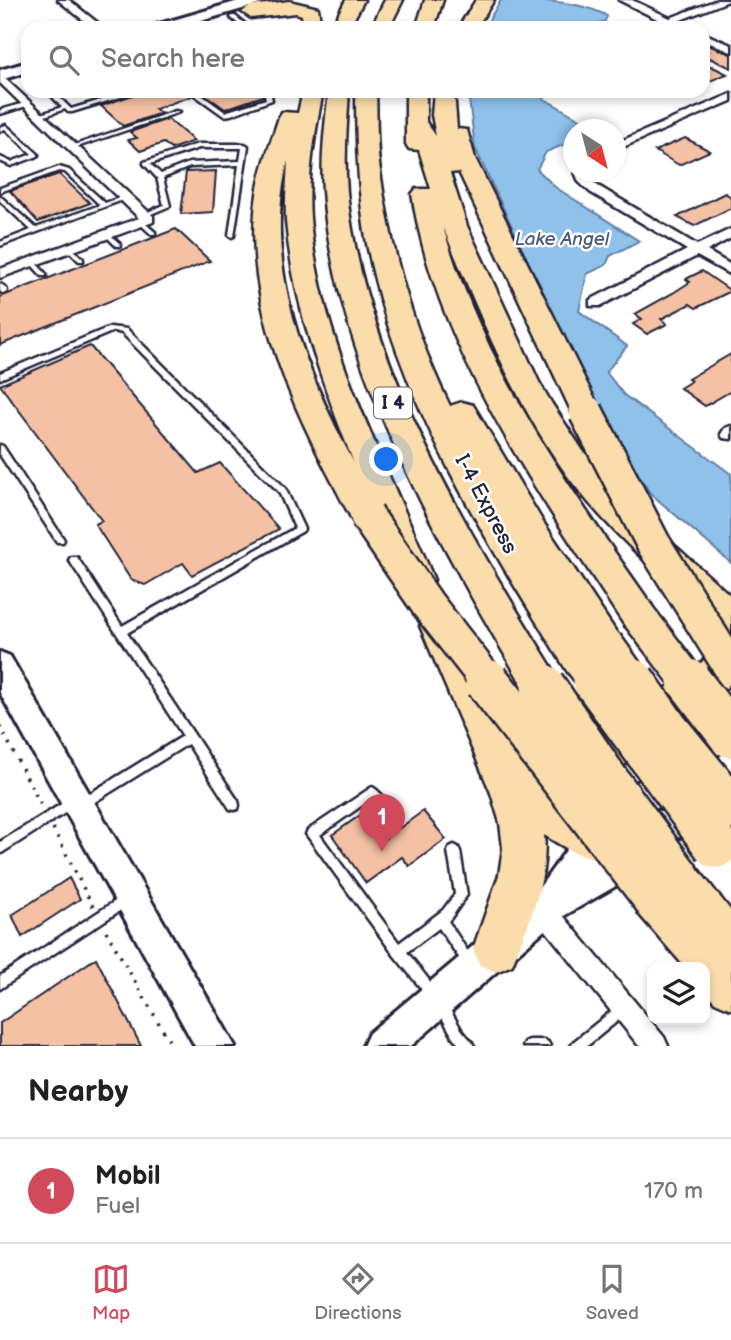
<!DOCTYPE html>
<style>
:root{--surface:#fff;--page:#f6f6f6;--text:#222;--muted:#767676;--line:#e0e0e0;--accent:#d1495b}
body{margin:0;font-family:"Balsamiq Sans",sans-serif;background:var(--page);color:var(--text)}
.controls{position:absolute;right:21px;bottom:21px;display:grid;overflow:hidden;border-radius:14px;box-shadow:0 4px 10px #0003}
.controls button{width:63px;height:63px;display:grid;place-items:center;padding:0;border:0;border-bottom:2px solid var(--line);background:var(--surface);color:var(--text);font:35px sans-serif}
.compass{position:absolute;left:563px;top:119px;width:63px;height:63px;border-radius:50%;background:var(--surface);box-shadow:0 4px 10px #0003;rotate:144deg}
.you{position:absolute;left:387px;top:460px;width:24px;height:24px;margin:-18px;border:5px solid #fff;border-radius:50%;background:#1a73e8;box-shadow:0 0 0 10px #1a73e833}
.badge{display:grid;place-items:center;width:46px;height:46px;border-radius:50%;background:var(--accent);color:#fff;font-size:23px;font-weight:700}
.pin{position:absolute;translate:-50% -58px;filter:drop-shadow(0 2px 4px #0008)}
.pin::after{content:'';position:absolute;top:37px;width:24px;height:21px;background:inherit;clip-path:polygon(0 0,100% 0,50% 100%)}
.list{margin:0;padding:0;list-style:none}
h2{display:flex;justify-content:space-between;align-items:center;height:91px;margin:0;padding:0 28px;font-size:30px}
h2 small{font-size:23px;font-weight:400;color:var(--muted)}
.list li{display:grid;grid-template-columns:46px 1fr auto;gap:21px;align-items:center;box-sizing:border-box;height:105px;padding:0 28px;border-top:2px solid var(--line)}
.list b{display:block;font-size:26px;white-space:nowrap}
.list p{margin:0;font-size:23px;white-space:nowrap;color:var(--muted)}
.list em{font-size:23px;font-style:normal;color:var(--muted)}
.icon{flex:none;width:38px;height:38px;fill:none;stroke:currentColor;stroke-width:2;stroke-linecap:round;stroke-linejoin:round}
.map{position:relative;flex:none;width:731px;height:1046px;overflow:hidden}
.search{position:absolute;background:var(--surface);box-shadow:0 4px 10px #0003;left:21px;right:21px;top:21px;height:77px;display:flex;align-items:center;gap:18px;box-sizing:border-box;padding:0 24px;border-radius:21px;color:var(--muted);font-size:26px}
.sheet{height:196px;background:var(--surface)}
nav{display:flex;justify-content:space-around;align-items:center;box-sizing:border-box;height:98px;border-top:2px solid var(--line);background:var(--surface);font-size:19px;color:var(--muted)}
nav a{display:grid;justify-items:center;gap:4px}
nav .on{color:var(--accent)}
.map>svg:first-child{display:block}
</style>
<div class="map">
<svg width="731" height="1046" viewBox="0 0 731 1046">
<rect width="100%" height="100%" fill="#fff"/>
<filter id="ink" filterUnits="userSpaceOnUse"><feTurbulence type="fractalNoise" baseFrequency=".0143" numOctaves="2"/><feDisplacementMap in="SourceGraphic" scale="14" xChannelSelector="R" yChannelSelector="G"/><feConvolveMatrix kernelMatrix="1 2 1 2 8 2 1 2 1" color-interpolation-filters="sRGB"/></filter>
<g filter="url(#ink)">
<g fill="#8fc1eb" stroke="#6381a5" stroke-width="2">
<path d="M501,0C536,0 579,0 607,16L605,21L586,28H484Z"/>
<polygon points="468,91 530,91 594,127 593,129 574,130 573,141 546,152 537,169 555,187 639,241 610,256 606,265 587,274 579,311 627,346 606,372 624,395 731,474 731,563 650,493 593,400 475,148"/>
</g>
<g fill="#f4c1a4" stroke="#22223b" stroke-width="2">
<polygon points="703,43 731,54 731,68 703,55"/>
<polygon points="711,66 727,74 703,84 703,69"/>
<polygon points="143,91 186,91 192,96 155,109 161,113 123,126 101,106"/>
<polygon points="200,91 262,91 263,96 225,109"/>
<polygon points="168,119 194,141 171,149 164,143 140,151 128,140 137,138 130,132"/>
<polygon points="685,138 710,151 679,165 655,151"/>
<polygon points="216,171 213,212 181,214 186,172"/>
<polygon points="59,174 90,203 38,222 10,191"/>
<polygon points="725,193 731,197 731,208 694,226 677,217"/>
<polygon points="176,229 210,261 0,345 0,297"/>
<polygon points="702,271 731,291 696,308 690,304 661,319 667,324 647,334 633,324 642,319 635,314 673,293 690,282 686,279"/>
<polygon points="90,346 198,473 220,463 279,529 192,575 183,563 145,585 131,580 95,524 102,521 0,385"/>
<polygon points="731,354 731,391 705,406 680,388 691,381 688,379"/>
<polygon points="423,811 446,839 409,866 402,857 366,883 332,835 359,816 379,843"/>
<polygon points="69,878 80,899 22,937 12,915"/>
<polygon points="96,958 141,1046 0,1046 0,1023"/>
</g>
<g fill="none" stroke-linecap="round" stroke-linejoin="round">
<g stroke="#22223b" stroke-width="5">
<g id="lane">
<polygon points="231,16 235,16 245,24 244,28 240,28 240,25 231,18"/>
<polygon points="47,91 53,91 71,109 131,91 140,91 72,112 68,112 65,109 42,117 38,117 38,115 62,107"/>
<polygon points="189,91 196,91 225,112 266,99 264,91 270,91 272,100 231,115 224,116"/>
<polygon points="28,102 30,103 30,105 0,114 0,110"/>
<polygon points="175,111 180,112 74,148 69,147"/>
<polygon points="6,125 38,154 38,156 11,166 0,161 0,157 11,162 32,154 5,129 0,131 0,127"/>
<path d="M198,144H245L248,146L234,236L232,237L229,235L239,165L190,167L163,178L170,206L146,216L141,215L164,205L157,178L144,164V162ZM199,148H242L240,161L189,163L161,174L150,164Z"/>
<polygon points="59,167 69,170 105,203 125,196 128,198 0,246 0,242 31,230 0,201 0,196 36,228 100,205 65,172 59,171 0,192 0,188"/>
<polygon points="141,220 155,232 155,234 151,234 139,223 139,221"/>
<polygon points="107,232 120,244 120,246 116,246 104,234"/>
<polygon points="69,246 71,247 83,259 83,261 79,261 67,249 67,247"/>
<polygon points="32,260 34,261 46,274 46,276 42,276 30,263 29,262"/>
<path d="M0,284C3,285 9,289 6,293H2L0,291Z"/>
<polygon points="110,327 127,329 285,488 304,529 303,531 127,633 238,801 239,805 238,809 234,810 230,809 188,744 85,808 81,809 76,806 0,854 0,842 68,800 72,799 76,802 183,736 71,563 69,560 71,557 77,557 122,626 295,528 279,492 122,333 114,331 0,379 0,373"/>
<polygon points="0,445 3,446 63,538 64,540 63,542 57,542 0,455"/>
<path d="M372,787C380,791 389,803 392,811L391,815L387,816L383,815L371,799L320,835L399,943L443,910L455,894L448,851L450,847L454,845L458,847L460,851L467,895L451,918L448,921L474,961L472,965L468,967L464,965L439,928L407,952L436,989L438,993L436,997L432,999L428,997L394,955L306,834L308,830Z"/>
<polygon points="126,894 130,896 132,900 130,904 0,989 0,976"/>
<polygon points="442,1001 446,1003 461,1029 472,1042 474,1046 460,1046 453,1037 436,1007 438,1003"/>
<polygon points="622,1004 626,1006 628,1010 626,1014 587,1046 571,1046 573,1042 618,1006"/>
<polygon points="529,1040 544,1040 548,1042 550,1046 523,1046 525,1042"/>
</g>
</g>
<g stroke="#22223b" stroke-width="5">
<g id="street">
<polygon points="58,0 69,0 104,28 93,28"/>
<path d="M619,0H632L670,18L717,0H731L678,21L679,26C668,27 657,28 646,28L661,21Z"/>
<polygon points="703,33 731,45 731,52 703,40"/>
<polygon points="0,74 153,216 153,222 0,278 0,269 139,218 0,83"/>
<polygon points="731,94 731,101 616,150 616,143"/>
<polygon points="575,172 587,172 589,178 598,186 697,245 731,229 731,238 707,251 731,265 731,275 697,256 600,306 590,306 590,300 687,250 590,192 579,182"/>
<polygon points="731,426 731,439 723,438 721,434 725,428"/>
<polygon points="543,897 551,901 664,1037 668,1046 639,1046 535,917 531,909 535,901"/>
</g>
</g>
<g stroke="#22223b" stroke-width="6">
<g id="secondary">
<polygon points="242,0 265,0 263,3 177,28 154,28 156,25"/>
<polygon points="28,62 28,72 0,80 0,70"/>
<polygon points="0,652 10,656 235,1046 195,1046 0,693"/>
<polygon points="731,710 731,743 603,856 686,790 698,786 710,790 714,801 710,812 628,879 555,921 411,1046 363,1046 369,1033 535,894 581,829 720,714"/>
</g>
</g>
<g stroke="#22223b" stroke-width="5">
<g id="highway">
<polygon points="346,0 364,0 349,28 331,28"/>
<polygon points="385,0 403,0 389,28 371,28"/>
<polygon points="425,0 443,0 434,28 416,28"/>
<polygon points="476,0 494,0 476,28 458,28"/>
<polygon points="289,1 318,8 321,28 303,28 302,15 296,13 251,18 242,12 251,6"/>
<path d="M303,91H323C315,133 307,174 310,218C319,342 388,466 434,580L429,590L417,594L405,590L379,525L367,529L355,525C302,426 240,310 257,194C261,167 271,142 279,117L282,112L298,113ZM288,161C287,181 285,201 286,221C293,306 323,384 354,463C306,373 261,264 288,161Z"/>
<path d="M329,91H349C347,124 344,158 347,192C363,360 468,533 556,674L562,686L556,698L543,703L530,698C443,550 335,365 323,191C321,158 325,124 329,91Z"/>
<path d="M356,91H376C377,117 376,145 380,171C391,252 414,333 450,406L462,402L473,405L543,522L624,644L619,655L606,660L598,657L601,663L595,674L582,679L569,674C486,541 397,400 367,244C358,193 356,143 356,91Z"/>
<path d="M406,91H426V122L436,136L432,115L434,91H454L457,129L467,130L475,158L601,412L597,419L586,422L575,419L459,172L450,173L467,226L539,382L552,404L583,451L643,517L731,596V633L718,629C665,578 601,526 560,465C509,391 478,309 443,227C484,368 568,486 651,604L656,615L651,626L638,630L625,626C542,498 435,348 412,194L416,189H431L419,150L409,149L406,144Z"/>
<path d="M438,611L451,615L514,751L518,749L532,755L549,784L572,806L594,818L634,831L640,846L634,861L619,867L571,851L544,835C549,878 528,926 512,965L496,972L480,965L473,949L499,875L503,848L500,823L491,793L420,626L425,615Z"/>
<polygon points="731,640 731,682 727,687 603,781 572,790 558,784 552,771 558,758 580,751 701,663 718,645"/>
<polygon points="679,857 694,864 731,911 731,1009 715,1002 705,991 705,967 685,967 639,914 633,898 639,882 658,877 664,864"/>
</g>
</g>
<g stroke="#22223b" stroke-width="3.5" stroke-dasharray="2.5 7" stroke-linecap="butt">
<polyline points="0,726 42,807"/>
<polyline points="53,828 93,907"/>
<polyline points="106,931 172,1046"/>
</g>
<use href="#lane" fill="#fff" fill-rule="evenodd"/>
<use href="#street" fill="#fff" fill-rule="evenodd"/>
<use href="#secondary" fill="#fff" fill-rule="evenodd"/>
<use href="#highway" fill="#faddab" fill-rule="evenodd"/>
<g stroke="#22223b" stroke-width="38" stroke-linecap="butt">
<g id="highway-bridge-far1">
<polyline points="586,412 653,543 731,668"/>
<polyline points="367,516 428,605 489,683"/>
<polyline points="638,615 690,683"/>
<polyline points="606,644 634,683"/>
<polyline points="582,663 597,683"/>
</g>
</g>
<g stroke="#22223b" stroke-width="48" stroke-linecap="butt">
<g id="highway-bridge">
<polyline points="487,681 655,898"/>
<polyline points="595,681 716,846"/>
<polyline points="633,681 667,730 731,808"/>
<polyline points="689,681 731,736"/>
<polyline points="543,686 607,781 679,879"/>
</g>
</g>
<use href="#highway-bridge-far1" stroke="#faddab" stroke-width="33"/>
<use href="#highway-bridge" stroke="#faddab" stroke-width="43"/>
</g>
</g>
<g text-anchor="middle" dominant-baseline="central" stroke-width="5" stroke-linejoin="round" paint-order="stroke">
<g font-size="19" font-style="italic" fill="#485a79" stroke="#fff">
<text x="562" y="239">Lake Angel</text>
</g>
<rect fill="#fff" stroke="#646476" stroke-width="2" x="374" y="387.5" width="38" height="31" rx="5"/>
<g font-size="19" font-weight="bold" fill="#22223b">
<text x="393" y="403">I 4</text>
</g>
<g font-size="21" fill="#22223b" stroke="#fff">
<text transform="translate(486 504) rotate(62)">I-4 Express</text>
</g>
</g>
</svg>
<div class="controls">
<button><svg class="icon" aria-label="layers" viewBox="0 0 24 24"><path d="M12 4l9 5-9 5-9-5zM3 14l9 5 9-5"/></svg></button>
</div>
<svg class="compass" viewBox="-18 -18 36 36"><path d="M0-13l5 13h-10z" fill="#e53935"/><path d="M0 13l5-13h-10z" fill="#767676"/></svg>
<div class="you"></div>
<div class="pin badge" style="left:382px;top:852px">1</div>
<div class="search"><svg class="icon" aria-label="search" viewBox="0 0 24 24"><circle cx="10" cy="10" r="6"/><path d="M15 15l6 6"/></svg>Search here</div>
</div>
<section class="sheet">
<h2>Nearby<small></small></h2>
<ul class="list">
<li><span class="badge">1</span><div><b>Mobil</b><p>Fuel</p></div><em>170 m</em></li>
</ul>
</section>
<nav>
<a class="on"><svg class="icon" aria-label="map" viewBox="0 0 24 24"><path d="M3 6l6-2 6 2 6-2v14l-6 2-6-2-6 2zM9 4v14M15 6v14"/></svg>Map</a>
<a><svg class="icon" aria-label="directions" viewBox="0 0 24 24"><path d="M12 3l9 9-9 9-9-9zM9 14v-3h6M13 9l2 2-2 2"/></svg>Directions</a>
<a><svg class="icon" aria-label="saved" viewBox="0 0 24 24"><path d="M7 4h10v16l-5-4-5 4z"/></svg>Saved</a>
</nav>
